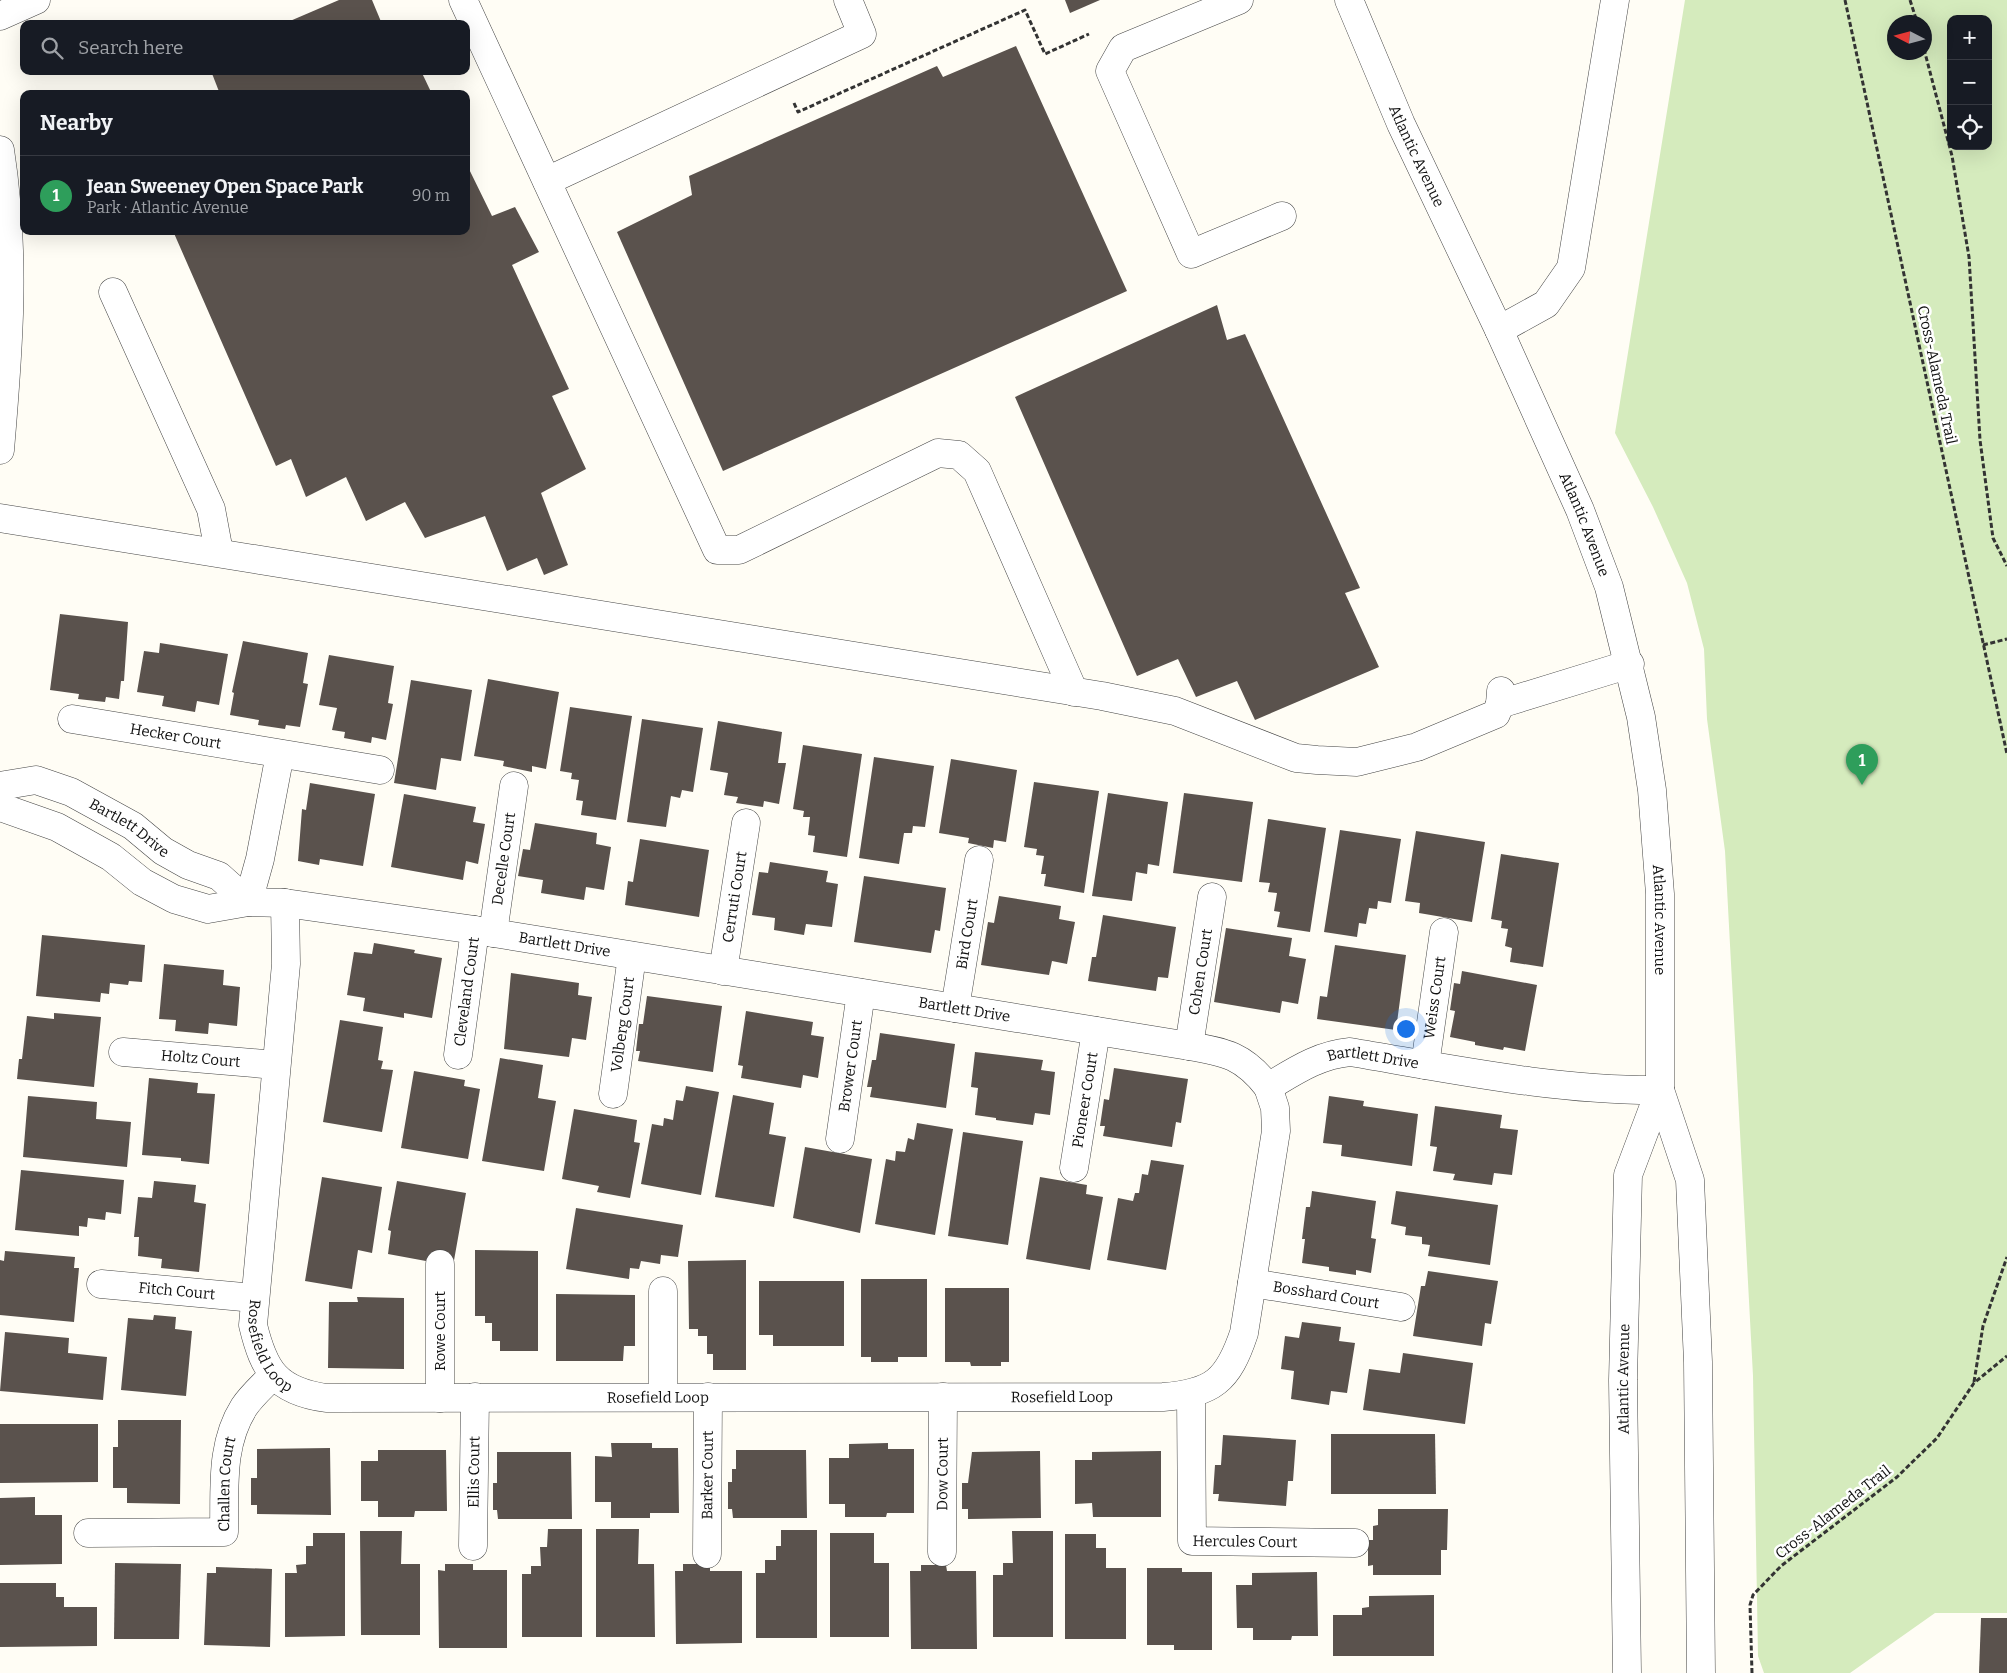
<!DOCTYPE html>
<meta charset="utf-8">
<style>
:root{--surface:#171b24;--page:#20242c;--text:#f1f3f6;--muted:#9ea1a6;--line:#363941;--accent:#c4262e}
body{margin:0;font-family:Bitter,serif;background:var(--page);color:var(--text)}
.controls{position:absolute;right:15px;top:15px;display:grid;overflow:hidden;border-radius:10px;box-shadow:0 5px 20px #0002}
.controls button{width:45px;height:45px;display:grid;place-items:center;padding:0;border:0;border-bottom:1px solid var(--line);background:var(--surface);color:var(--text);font:25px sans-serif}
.compass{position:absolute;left:1887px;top:15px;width:45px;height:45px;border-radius:50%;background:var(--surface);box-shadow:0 5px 20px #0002;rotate:276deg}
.you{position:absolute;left:1405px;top:1028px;width:18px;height:18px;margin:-12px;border:4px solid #fff;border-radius:50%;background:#1a73e8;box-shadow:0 0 0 8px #1a73e833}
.badge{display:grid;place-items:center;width:32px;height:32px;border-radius:50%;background:var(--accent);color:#fff;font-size:16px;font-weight:700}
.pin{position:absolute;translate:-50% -41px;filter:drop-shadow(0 1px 2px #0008)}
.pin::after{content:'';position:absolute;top:26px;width:18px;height:15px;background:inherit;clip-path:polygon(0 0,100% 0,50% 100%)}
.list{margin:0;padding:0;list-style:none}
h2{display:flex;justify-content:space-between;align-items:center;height:65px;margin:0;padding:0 20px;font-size:21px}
h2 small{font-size:16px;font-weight:400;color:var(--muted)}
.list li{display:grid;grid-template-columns:32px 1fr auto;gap:15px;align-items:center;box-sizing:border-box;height:80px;padding:0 20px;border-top:1px solid var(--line)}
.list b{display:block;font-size:19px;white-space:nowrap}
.list p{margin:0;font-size:16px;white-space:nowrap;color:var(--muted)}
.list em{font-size:16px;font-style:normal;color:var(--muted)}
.icon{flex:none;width:28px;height:28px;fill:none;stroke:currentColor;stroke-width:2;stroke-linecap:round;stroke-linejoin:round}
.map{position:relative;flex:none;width:2007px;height:1673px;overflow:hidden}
.search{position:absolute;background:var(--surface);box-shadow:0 5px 20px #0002;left:20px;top:20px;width:450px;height:55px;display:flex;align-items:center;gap:12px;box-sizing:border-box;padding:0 18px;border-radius:10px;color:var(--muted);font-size:19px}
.panel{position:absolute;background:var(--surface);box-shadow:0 5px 20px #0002;left:20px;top:90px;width:450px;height:145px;border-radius:10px}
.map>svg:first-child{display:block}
</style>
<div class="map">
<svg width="2007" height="1673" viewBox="0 0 2007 1673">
<rect width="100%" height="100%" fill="#fffdf5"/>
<path fill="#d5ebbd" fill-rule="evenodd" d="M1685,0H2007V1613H1935L1850,1673H1764L1758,1656L1753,1376L1725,851L1707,719L1704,649L1687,583L1653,507L1615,433ZM1951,19H1988V146H1951ZM1894,22H1924V52H1894Z"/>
<g fill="#5a524d">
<polygon points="339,0 372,0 382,24 283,24"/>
<polygon points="1065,0 1100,0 1070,13"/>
<polygon points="1016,46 1127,291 723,471 617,232 692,195 689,176 937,66 943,77"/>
<polygon points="211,71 421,71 432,94 220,94"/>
<polygon points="466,163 492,216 515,207 539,252 512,265 569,389 552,396 586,469 541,493 568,565 544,575 537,558 507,571 485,516 425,538 405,502 366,521 346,477 306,497 291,459 276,466 173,231 466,231"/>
<polygon points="1217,305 1227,340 1245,334 1360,588 1345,593 1379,667 1255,720 1237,681 1196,697 1178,659 1137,676 1015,397"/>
<polygon points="60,614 128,622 124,681 121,681 119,699 106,697 105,702 78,699 79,694 50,690"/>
<polygon points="243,641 308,653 303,683 308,684 300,727 286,725 285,729 258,725 259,720 230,715 234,693 232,692"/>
<polygon points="160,643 228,654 219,705 197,701 195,712 162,706 164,696 137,692 144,651 159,653"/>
<polygon points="329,655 394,666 388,703 393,704 386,740 372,737 371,743 344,738 345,732 332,730 337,708 319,705"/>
<polygon points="488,679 559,692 546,769 532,766 532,772 503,766 504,761 474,756"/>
<polygon points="411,680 472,690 461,761 441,758 436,790 394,783"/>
<polygon points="570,707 632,716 616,820 581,815 583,801 576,800 579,780 571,779 572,773 560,771"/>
<polygon points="642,719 703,728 693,792 682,790 680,798 671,796 666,827 627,822"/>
<polygon points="718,721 782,732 778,763 786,763 779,804 764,801 763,807 736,803 738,797 724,795 728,773 710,770"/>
<polygon points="803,745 862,754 847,857 813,852 815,836 808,835 810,817 803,817 804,811 793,809"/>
<polygon points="874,757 934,766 925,827 913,826 912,833 904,833 899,864 859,858"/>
<polygon points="951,759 1017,770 1006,842 994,840 993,848 968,843 969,838 939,833"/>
<polygon points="1034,782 1099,791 1084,893 1044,886 1046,874 1041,874 1044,856 1036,855 1037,849 1024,847"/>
<polygon points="310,783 375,794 363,866 320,859 319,865 298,861 302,809 306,810"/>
<polygon points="1108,793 1168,802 1159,866 1148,864 1147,874 1136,872 1132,901 1092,896"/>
<polygon points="1184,793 1253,802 1242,882 1173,873"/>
<polygon points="404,794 476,807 473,822 485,824 478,864 466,861 463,880 391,867"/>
<polygon points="1268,819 1326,828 1310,932 1277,927 1280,912 1274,911 1277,893 1268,892 1270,883 1259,882"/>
<polygon points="535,823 597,833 596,844 611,847 604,890 586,887 584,900 541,893 543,880 518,876 523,849 530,850"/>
<polygon points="1340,830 1401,839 1391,903 1378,901 1377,909 1369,908 1366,924 1359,923 1357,937 1324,932"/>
<polygon points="1416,831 1485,842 1472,922 1419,913 1420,903 1405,901"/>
<polygon points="640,839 709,850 699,917 625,905 628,881 633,882"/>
<polygon points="1501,854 1559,863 1543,967 1510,962 1512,948 1505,946 1508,929 1501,928 1502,921 1491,919"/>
<polygon points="770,862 828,871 826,882 838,884 832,927 806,924 804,935 774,930 775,918 752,915 759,872 768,873"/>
<polygon points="864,876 946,888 940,931 935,930 931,953 854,942"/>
<polygon points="999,896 1061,906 1059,919 1075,922 1067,964 1052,961 1049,975 981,965 988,922 994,923"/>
<polygon points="1103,915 1176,927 1168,978 1158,977 1156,991 1088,981 1092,957 1096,957"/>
<polygon points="1226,928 1292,938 1289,956 1306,959 1298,1004 1282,1001 1280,1013 1214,1002"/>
<polygon points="42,935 145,945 142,982 129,981 128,985 110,983 109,994 101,993 100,1002 36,996"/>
<polygon points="374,943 415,950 414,953 442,958 432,1018 404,1013 404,1018 363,1011 365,998 347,995 354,952 372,954"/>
<polygon points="1335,945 1406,955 1396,1030 1317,1019 1320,996 1327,997"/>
<polygon points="164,964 224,970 223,985 240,987 237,1026 209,1023 208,1034 175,1031 176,1020 159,1019"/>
<polygon points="1462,971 1537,985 1525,1051 1504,1047 1503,1050 1475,1045 1475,1042 1450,1037 1455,1011 1450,1010 1454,983 1460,984"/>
<polygon points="511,973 579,983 578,995 592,997 586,1040 572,1038 569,1057 504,1049"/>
<polygon points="647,996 722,1006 713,1072 638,1061 640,1051 636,1051 639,1024 643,1024"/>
<polygon points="746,1011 813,1022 811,1035 824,1037 818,1078 803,1075 801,1088 741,1078 743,1066 738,1065"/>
<polygon points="54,1013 101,1017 94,1087 17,1079 19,1059 22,1059 27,1016 54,1019"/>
<polygon points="340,1020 383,1027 378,1060 383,1061 381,1069 393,1070 382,1132 323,1122"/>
<polygon points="880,1033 955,1044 946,1108 870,1097 872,1087 867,1087 872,1060 876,1060"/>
<polygon points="975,1052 1043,1060 1041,1070 1055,1072 1050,1115 1035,1113 1033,1125 996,1120 996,1118 975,1115 978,1088 971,1087"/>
<polygon points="500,1058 543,1065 538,1098 556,1101 544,1171 482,1161"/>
<polygon points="1114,1068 1188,1079 1181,1123 1176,1122 1172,1147 1103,1136 1105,1126 1100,1126 1104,1099 1109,1100"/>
<polygon points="414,1071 465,1080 464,1086 480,1089 468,1159 401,1148"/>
<polygon points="149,1078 198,1083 197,1093 215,1094 209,1164 181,1161 181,1158 142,1155"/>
<polygon points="686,1086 719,1092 701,1195 641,1184 652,1124 663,1126 664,1118 673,1120 676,1100 683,1101"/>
<polygon points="733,1095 774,1103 769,1134 786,1137 774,1207 715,1197"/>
<polygon points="28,1096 97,1102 96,1119 131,1122 127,1167 23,1157"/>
<polygon points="1329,1096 1364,1101 1363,1106 1418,1114 1412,1166 1341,1156 1342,1145 1323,1143"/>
<polygon points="1435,1106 1502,1115 1500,1128 1518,1130 1512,1175 1494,1173 1492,1185 1453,1180 1455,1174 1433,1171 1437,1147 1430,1146"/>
<polygon points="574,1109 637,1120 634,1142 640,1143 630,1198 597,1192 599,1186 562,1179"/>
<polygon points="917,1123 953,1129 935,1235 875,1224 886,1159 895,1161 896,1151 905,1152 908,1138 914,1140"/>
<polygon points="963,1132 1023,1141 1008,1245 948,1236"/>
<polygon points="805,1147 872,1159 860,1233 793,1218"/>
<polygon points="1151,1160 1184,1165 1166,1270 1107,1260 1118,1198 1133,1201 1135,1193 1139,1193 1142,1174 1148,1175"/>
<polygon points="21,1170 124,1180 121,1214 106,1212 105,1220 88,1218 87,1227 79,1226 79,1236 15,1230"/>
<polygon points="322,1177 382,1187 372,1253 358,1250 352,1289 305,1281"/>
<polygon points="1040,1177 1087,1185 1086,1194 1103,1197 1090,1270 1026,1259"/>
<polygon points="154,1181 196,1185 194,1202 206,1204 199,1272 161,1268 162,1259 138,1256 139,1237 134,1237 138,1197 152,1198"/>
<polygon points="397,1181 466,1193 453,1266 388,1254 391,1231 388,1230"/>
<polygon points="1312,1191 1376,1201 1371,1238 1376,1239 1371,1273 1356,1270 1356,1275 1329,1271 1329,1267 1302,1263 1305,1239 1302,1239 1306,1207 1310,1207"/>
<polygon points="1396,1191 1498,1205 1490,1265 1428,1256 1430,1245 1422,1244 1422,1237 1405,1235 1406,1227 1391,1224"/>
<polygon points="576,1208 683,1225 678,1257 661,1255 660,1264 641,1261 639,1269 630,1268 629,1279 566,1269"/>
<polygon points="475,1250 538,1251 538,1351 500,1351 500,1341 492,1341 492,1323 485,1323 485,1316 475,1316"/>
<polygon points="5,1251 75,1257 74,1268 79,1268 74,1322 0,1315 0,1260 4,1261"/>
<polygon points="746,1260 746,1370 713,1370 713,1354 707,1354 707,1336 698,1336 698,1329 689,1329 688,1261"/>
<polygon points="1428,1271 1498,1281 1491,1324 1485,1323 1482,1346 1413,1336 1421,1286 1425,1286"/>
<polygon points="861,1279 927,1279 927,1357 898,1357 898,1362 871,1362 871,1357 861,1357"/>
<polygon points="759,1281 844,1281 844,1346 773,1346 773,1335 759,1335"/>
<polygon points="945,1288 1009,1288 1009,1362 1001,1362 1001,1366 971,1366 970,1362 945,1362"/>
<polygon points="556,1294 635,1295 635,1346 624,1346 623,1361 556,1361"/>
<polygon points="357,1297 404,1298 404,1369 328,1368 329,1302 358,1302"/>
<polygon points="154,1315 176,1317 175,1329 192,1331 186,1396 121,1390 128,1318 153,1320"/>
<polygon points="1302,1322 1341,1327 1339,1341 1355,1343 1347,1393 1331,1391 1329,1405 1291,1399 1294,1371 1281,1369 1285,1336 1299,1338"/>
<polygon points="5,1332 69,1338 68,1353 107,1357 103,1400 0,1391"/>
<polygon points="1403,1353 1473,1363 1465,1424 1363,1410 1369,1369 1400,1373"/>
<polygon points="118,1420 181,1420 180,1504 127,1503 127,1488 113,1488 113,1447 118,1447"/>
<polygon points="0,1424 98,1424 98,1482 0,1483"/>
<polygon points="1331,1434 1435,1434 1436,1494 1331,1494"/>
<polygon points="1223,1435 1296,1440 1293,1481 1288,1481 1286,1506 1218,1501 1219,1494 1213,1494 1215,1465 1221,1465"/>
<polygon points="611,1443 652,1443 652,1448 678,1448 679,1513 650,1513 650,1518 611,1518 611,1502 595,1502 595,1456 612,1457"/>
<polygon points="888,1443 888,1449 914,1449 914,1513 887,1513 886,1517 845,1517 845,1504 829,1504 829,1458 849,1458 849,1444"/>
<polygon points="330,1448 331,1515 257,1514 257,1505 251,1505 251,1478 257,1478 257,1449"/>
<polygon points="378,1450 446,1450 447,1511 415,1511 414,1517 378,1517 378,1501 361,1501 361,1461 378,1461"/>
<polygon points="736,1450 806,1450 807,1518 733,1518 732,1509 728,1509 728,1482 732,1482 732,1469 736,1469"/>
<polygon points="1040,1451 1041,1518 968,1519 968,1509 962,1509 962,1483 968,1483 972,1452"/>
<polygon points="1161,1451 1161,1517 1093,1517 1092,1503 1075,1504 1075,1460 1092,1460 1092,1452"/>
<polygon points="497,1452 571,1452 572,1519 498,1519 497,1510 493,1510 493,1483 497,1483"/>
<polygon points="35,1497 35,1515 62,1515 62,1564 0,1565 0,1498"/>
<polygon points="1378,1509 1448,1509 1447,1550 1441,1550 1441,1575 1373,1575 1373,1565 1368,1566 1368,1540 1373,1540 1373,1526 1378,1525"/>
<polygon points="548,1529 582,1529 582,1637 522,1637 522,1574 531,1574 531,1566 541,1566 540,1547 547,1547"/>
<polygon points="596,1529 639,1529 638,1564 654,1564 655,1637 596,1637"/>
<polygon points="781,1530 817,1530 817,1638 756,1638 756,1573 765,1573 765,1560 776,1560 776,1546 781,1546"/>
<polygon points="360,1531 402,1531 401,1564 420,1564 420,1635 361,1635"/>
<polygon points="1012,1531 1053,1531 1053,1637 993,1637 993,1575 1003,1575 1003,1563 1013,1563"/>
<polygon points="313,1533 345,1533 345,1636 285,1637 285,1573 297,1573 296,1565 306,1564 306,1546 313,1546"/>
<polygon points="830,1533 874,1533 874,1563 889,1563 889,1637 830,1637"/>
<polygon points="1065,1534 1096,1534 1096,1548 1106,1548 1106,1568 1126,1568 1126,1639 1065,1639"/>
<polygon points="115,1563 181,1564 179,1639 114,1639"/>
<polygon points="445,1564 473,1564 473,1570 507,1570 507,1648 439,1648 438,1570 445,1571"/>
<polygon points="683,1564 710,1564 710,1571 742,1571 742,1643 676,1644 675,1571 683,1571"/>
<polygon points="921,1565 946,1565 947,1571 976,1571 977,1649 911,1649 910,1571 921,1571"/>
<polygon points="216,1567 272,1569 270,1647 204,1645 207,1573 216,1573"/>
<polygon points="1147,1568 1182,1568 1182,1572 1212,1572 1212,1650 1174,1650 1174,1645 1147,1645"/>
<polygon points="1317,1572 1318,1636 1292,1636 1291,1640 1253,1640 1253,1628 1237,1628 1236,1585 1252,1585 1252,1573"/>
<polygon points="0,1583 56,1583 56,1597 64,1597 64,1607 97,1607 97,1646 0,1647"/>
<polygon points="1434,1595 1434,1656 1333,1656 1333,1615 1362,1615 1362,1608 1369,1607 1369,1596"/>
<polygon points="1981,1618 2007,1618 2007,1673 1979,1673"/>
</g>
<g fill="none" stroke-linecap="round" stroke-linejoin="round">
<g stroke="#444" stroke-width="29">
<g id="minor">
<polyline points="463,0 717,550 739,550 938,453 959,455 977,471 1074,692"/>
<polyline points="1239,0 1123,48 1110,71 1191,254 1282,216"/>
<path id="s1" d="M1349,0L1401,124L1499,330L1580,510L1609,587L1641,717L1652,790L1660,894V1090L1690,1180L1698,1362L1701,1673"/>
<polyline points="0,16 36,0"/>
<path d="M0,150C16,254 9,345 0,450"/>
<polyline points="547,181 862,34 848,0"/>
<polyline points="113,292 211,509 219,552"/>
<polyline points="1499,330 1546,304 1571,268 1615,0"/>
<polyline points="0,518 1102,696 1175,711 1296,758 1317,760 1357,762 1417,747 1496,714 1500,704 1501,691"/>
<polyline points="1500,704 1630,664"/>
<path id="s2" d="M72,719L380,770"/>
<path id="s3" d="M0,786L36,780L71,792L133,826L163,851L188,865L219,876L248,902"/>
<path id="s4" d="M0,807L57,827L111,857L142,882L174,899L208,909L248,902L285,903L475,930L1189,1046C1226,1052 1244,1056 1268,1087C1295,1071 1318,1055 1350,1052C1452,1069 1556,1091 1660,1090"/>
<polyline points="248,902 260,859 280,754"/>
<path id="s5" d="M285,903L286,964L253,1325C264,1371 277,1391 326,1398L1163,1397C1213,1393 1228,1381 1244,1333L1276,1131L1275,1108L1268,1087"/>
<path id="s6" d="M493,933L514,786"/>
<path id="s7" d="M723,971L746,823"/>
<path id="s8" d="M955,1008L979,860"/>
<path id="s9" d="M1189,1046L1212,897"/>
<path id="s10" d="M123,1052L276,1065"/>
<path id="s11" d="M458,1055L475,930"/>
<path id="s12" d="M1425,1065L1444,932"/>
<path id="s13" d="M613,1094L632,956"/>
<path id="s14" d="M840,1139L861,993"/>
<path id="s15" d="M1074,1168L1096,1031"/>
<polyline points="440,1264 440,1398"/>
<path id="s16" d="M1252,1283L1401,1307"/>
<path id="s17" d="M101,1284L254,1298"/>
<path id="s18" d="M1191,1395L1192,1541L1355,1543"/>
<polyline points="663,1397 663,1291"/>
<path id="s19" d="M88,1533L224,1532C225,1488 220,1445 244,1407C252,1395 264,1385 273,1375"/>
<path id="s20" d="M473,1546L475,1397"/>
<path id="s21" d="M942,1552L943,1397"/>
<path id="s22" d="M707,1554L708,1397"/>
<path id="s23" d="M1627,1673L1623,1380L1628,1175L1660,1090"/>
</g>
</g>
<g stroke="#333" stroke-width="3" stroke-dasharray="5 2.5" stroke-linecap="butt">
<polyline points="1845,0 2007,754"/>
<polyline points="1910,0 1917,22"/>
<polyline points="1924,49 1952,156 1969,257 1980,440 1993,538 2007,566"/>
<polyline points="794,103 798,112 1025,10 1045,54 1089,34"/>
<polyline points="1983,645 2007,639"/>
<polyline points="1974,1382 1983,1326 2007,1257"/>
<polyline points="1752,1673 1750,1605 1753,1595 1781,1566 1897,1477 1937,1438 1974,1383 2007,1356"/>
</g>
<use href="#minor" stroke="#fff" stroke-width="28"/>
</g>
<g text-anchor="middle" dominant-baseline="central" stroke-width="5" stroke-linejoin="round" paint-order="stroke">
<g font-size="15" fill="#111" stroke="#fff">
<text stroke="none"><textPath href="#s1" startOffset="170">Atlantic Avenue</textPath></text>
<text transform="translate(1937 375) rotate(78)">Cross-Alameda Trail</text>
<text stroke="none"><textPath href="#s1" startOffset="575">Atlantic Avenue</textPath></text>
<text stroke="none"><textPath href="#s2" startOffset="105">Hecker Court</textPath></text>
<text stroke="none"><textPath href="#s3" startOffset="142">Bartlett Drive</textPath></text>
<text stroke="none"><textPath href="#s6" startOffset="75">Decelle Court</textPath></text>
<text stroke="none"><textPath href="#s7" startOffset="75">Cerruti Court</textPath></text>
<text stroke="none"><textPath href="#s1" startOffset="980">Atlantic Avenue</textPath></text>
<text stroke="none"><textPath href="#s8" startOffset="75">Bird Court</textPath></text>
<text stroke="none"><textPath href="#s4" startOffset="594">Bartlett Drive</textPath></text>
<text stroke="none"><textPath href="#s9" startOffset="75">Cohen Court</textPath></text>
<text stroke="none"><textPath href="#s11" startOffset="64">Cleveland Court</textPath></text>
<text stroke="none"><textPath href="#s12" startOffset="68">Weiss Court</textPath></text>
<text stroke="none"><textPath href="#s4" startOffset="999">Bartlett Drive</textPath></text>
<text stroke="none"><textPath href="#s13" startOffset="70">Volberg Court</textPath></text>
<text stroke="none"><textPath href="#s10" startOffset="78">Holtz Court</textPath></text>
<text stroke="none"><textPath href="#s4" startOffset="1432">Bartlett Drive</textPath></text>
<text stroke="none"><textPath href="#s14" startOffset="74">Brower Court</textPath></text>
<text stroke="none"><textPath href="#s15" startOffset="69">Pioneer Court</textPath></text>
<text stroke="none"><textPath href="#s17" startOffset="76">Fitch Court</textPath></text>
<text stroke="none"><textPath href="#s16" startOffset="75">Bosshard Court</textPath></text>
<text transform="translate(440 1331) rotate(-90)">Rowe Court</text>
<text stroke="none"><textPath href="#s5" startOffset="449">Rosefield Loop</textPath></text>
<text stroke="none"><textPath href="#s23" startOffset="294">Atlantic Avenue</textPath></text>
<text stroke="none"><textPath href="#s5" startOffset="868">Rosefield Loop</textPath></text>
<text stroke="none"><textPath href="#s5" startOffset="1272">Rosefield Loop</textPath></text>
<text stroke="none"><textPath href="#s20" startOffset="74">Ellis Court</textPath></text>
<text stroke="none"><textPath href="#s21" startOffset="78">Dow Court</textPath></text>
<text stroke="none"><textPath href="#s22" startOffset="79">Barker Court</textPath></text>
<text stroke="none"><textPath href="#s19" startOffset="184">Challen Court</textPath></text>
<text transform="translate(1833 1512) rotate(-38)">Cross-Alameda Trail</text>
<text stroke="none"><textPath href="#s18" startOffset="199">Hercules Court</textPath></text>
</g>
</g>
</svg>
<div class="controls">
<button>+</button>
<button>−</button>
<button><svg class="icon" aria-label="locate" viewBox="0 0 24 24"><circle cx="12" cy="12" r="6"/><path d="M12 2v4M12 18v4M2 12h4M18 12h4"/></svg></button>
</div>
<svg class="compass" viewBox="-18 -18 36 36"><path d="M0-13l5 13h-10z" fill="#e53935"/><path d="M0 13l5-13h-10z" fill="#9ea1a6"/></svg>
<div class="you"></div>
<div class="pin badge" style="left:1862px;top:785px;background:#2e9e5b">1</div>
<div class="search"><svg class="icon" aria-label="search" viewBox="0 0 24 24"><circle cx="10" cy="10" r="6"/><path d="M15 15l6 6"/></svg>Search here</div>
<section class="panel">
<h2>Nearby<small></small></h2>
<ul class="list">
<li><span class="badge" style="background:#2e9e5b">1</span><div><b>Jean Sweeney Open Space Park</b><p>Park · Atlantic Avenue</p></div><em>90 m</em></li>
</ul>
</section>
</div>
